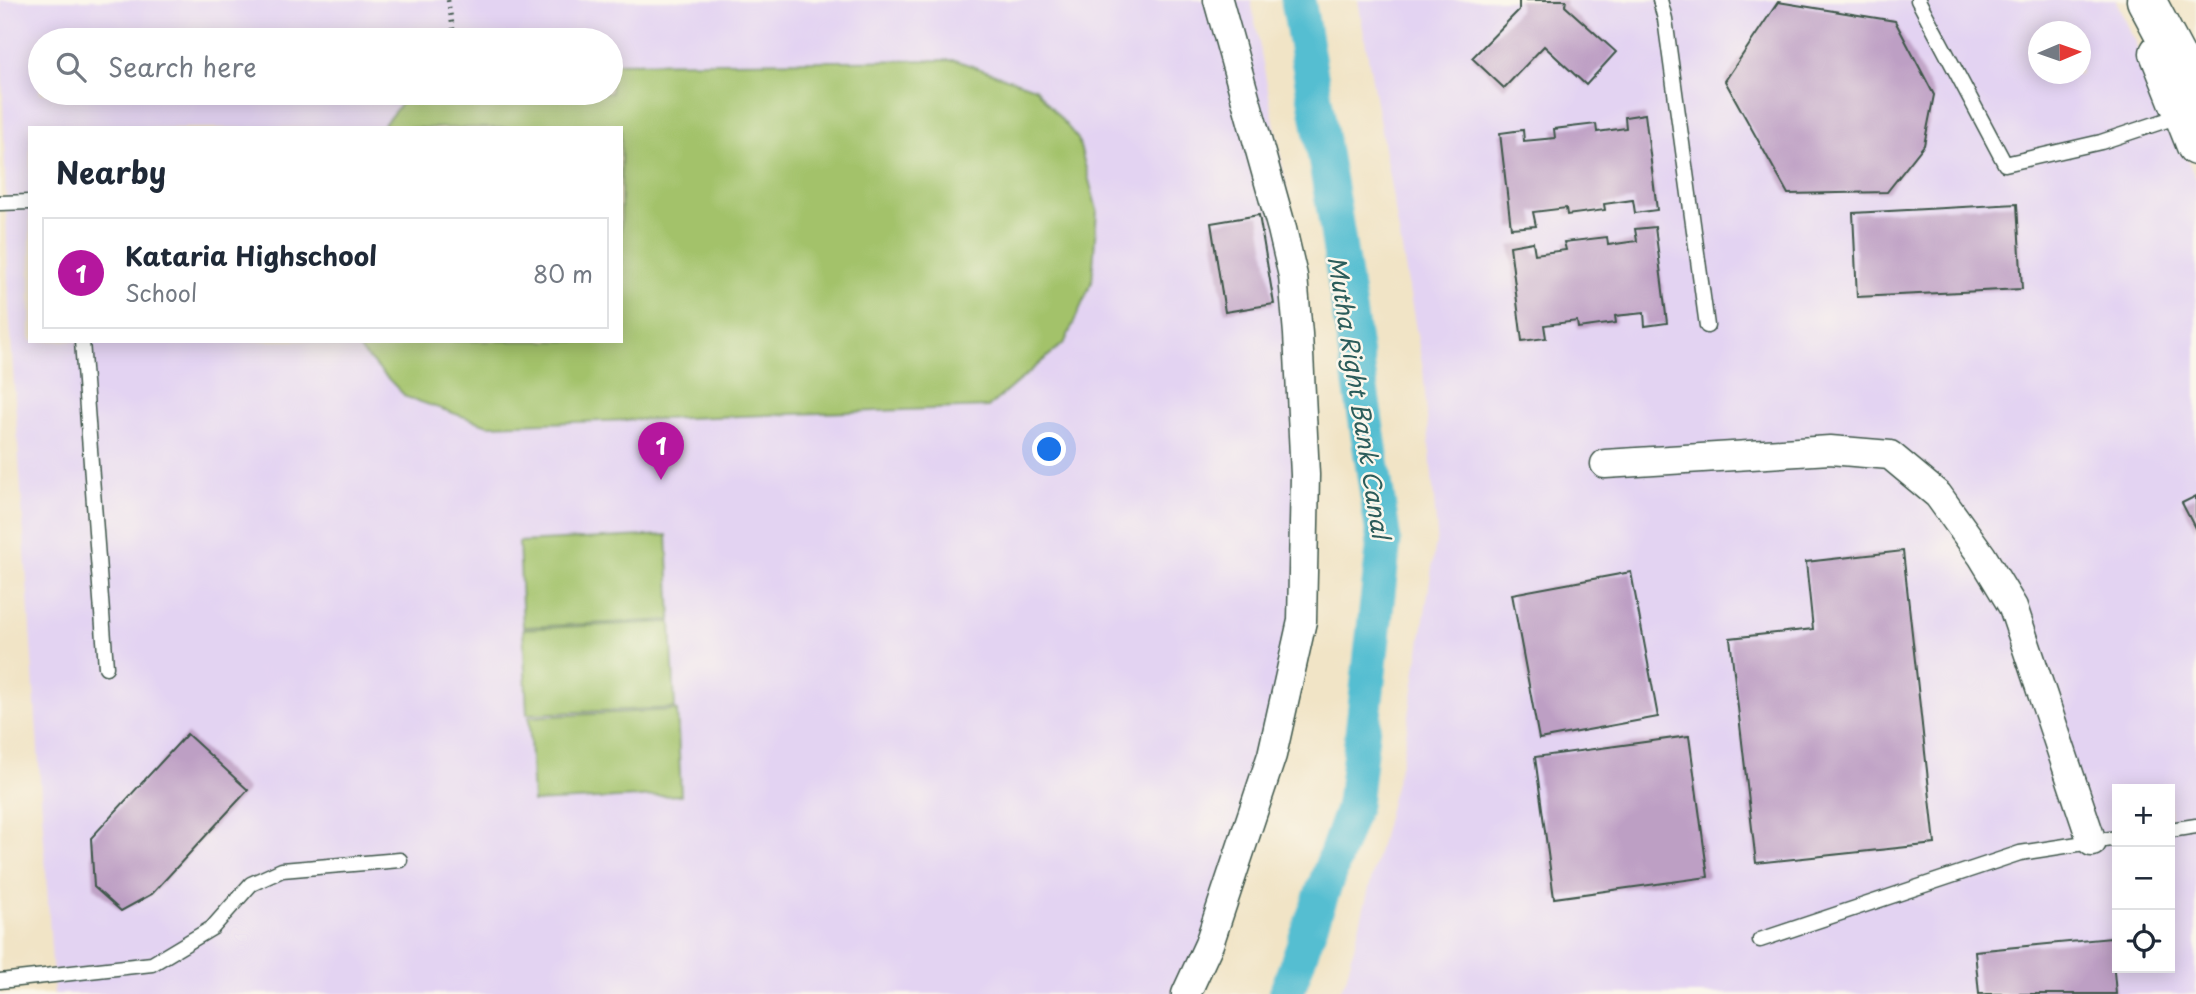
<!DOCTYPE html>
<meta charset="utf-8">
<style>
:root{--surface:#fff;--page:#f2f2f3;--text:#1f2937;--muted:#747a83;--line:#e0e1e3;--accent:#b5179e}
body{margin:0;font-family:"Playpen Sans",sans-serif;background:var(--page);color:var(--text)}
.controls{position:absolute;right:21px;bottom:21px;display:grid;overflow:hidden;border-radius:0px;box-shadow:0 4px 18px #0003}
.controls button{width:63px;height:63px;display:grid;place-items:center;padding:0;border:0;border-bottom:2px solid var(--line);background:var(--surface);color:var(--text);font:35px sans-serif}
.compass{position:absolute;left:2028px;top:21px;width:63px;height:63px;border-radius:50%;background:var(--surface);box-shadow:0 4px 18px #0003;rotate:88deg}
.you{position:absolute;left:1050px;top:450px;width:24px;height:24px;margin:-18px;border:5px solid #fff;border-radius:50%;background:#1a73e8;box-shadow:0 0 0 10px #1a73e833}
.badge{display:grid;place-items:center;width:46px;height:46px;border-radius:50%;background:var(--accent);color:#fff;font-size:23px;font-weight:700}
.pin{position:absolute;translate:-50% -58px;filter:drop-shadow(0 2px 4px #0008)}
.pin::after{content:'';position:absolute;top:37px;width:24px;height:21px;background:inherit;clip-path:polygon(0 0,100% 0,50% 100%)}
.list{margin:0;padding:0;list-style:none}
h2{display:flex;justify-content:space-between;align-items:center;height:91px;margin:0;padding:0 28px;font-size:30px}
h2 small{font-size:23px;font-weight:400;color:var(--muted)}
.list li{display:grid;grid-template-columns:46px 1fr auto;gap:21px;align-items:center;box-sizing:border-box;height:112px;margin:0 14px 14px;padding:0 14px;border:2px solid var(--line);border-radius:0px}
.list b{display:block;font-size:26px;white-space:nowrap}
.list p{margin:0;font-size:23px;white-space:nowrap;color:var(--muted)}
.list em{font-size:23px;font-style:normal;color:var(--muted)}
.icon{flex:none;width:38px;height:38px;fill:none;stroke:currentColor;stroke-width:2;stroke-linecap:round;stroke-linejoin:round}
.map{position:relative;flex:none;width:2196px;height:994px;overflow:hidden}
.search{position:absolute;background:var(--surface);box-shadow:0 4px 18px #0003;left:28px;top:28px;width:595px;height:77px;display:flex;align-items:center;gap:18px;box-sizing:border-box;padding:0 24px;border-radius:38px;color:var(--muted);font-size:26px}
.panel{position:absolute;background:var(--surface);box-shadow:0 4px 18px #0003;left:28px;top:126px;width:595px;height:217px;border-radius:0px}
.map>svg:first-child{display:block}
</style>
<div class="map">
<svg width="2196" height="994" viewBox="0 0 2196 994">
<rect width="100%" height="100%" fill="#fbf7ec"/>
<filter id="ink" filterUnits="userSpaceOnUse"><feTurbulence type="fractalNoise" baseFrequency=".0143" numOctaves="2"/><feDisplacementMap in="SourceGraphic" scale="14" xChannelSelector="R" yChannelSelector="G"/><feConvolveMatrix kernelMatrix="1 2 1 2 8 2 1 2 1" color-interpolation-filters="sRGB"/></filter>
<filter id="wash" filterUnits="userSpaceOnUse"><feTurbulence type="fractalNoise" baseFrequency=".00686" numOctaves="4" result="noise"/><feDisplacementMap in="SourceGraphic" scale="28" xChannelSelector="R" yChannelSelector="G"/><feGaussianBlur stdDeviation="1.57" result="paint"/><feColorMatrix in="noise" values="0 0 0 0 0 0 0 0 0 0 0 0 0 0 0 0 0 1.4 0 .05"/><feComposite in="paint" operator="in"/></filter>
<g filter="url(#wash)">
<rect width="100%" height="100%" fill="#f1e4c6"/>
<g fill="#e3d3f2" fill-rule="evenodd">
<path d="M0,0H1251L1299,254L1302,618L1203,951L1179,994H54L9,308ZM40,40H611V93H40ZM30,128H621V341H30Z"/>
<path d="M1358,0H2116L2196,179V994H1338L1346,979L1403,754L1437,535L1423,369ZM2038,32H2080V74H2038ZM2117,789H2170V968H2117Z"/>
</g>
<g fill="#a3c26a" stroke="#61804f" stroke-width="2">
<polygon points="955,60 1035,88 1078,139 1097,210 1092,282 1065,342 988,407 488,425 406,397 360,350 355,341 621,341 621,128 381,128 404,100 415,93 611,93 611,63"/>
<polygon points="667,535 671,620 523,627 519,542"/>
<polygon points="671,622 675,708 527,714 523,629"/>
<polygon points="677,710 681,795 533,802 529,717"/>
</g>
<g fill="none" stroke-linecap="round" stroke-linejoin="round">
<polyline stroke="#54bed1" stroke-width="35" points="1286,994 1354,804 1384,541 1334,211 1298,0"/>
</g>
<g id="blocks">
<g fill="#bd9fc4">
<polygon points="1519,0 1566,0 1565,6 1616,52 1586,85 1544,46 1504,88 1472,58 1519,10"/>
<polygon points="1778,2 1895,21 1934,95 1924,145 1887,192 1788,194 1725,81"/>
<polygon points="1645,114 1657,210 1635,213 1633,200 1604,204 1605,210 1567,215 1566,208 1533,212 1536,226 1511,228 1500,133 1523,130 1524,141 1555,138 1554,129 1596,124 1597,132 1626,128 1625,117"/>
<polygon points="2017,204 2022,289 1857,297 1853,213"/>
<polygon points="1259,215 1274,304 1225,312 1211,223"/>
<polygon points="1655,227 1667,323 1645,326 1644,313 1615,316 1616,323 1578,328 1577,321 1544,325 1546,338 1522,341 1510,246 1533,242 1535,254 1566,250 1564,242 1607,237 1608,245 1637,241 1635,229"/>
<polygon points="2196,496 2196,530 2182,503"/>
<polygon points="1903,551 1935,844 1756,863 1730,638 1813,629 1806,562"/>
<polygon points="1631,572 1658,717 1539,739 1512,594"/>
<polygon points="187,734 248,790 152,894 121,911 94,887 91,838"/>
<polygon points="1689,736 1708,877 1554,898 1535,757"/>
<polygon points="2111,938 2116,994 1979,994 1975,951"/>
</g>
</g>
</g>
<g filter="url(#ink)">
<use href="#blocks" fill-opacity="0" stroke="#3e564a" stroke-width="2"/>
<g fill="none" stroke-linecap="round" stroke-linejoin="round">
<g stroke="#3e564a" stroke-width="17">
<g id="service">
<polyline points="1660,0 1665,19 1707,326"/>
<polyline points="1918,0 2005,164 2101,142 2182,115"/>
<polyline points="0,203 30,202"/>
<polyline points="82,341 106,667"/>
<polyline points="2170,830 2196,826"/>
<polyline points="1760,940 2020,853 2117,838"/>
<polyline points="0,981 152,964 212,928 251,884 282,870 400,860"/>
</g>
</g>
<g stroke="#3e564a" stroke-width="31">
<g id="minor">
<polyline points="1605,464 1830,450 1890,455 1938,495 1982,556 2013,607 2092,842"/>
<polyline points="1186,994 1209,944 1272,755 1302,621 1305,475 1298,334 1293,276 1282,229 1218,0"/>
</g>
</g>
<g stroke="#3e564a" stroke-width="41">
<polyline id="primary" points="2159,53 2196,146"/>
</g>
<g stroke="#3e564a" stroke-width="41">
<polyline id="trunk" points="2146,0 2196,94"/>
</g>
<polyline stroke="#3e564a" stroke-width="4.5" stroke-dasharray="2 5" stroke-linecap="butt" points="448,0 455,40"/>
<use href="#service" stroke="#fff" stroke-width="14"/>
<use href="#minor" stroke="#fff" stroke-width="28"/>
<use href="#primary" stroke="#fff" stroke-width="38"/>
<use href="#trunk" stroke="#fff" stroke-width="38"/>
</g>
</g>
<g text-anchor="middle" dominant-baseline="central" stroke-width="5" stroke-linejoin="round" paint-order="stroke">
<g font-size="24" font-style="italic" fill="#2c5d5b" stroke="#fbf7ec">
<text transform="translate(1360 397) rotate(81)">Mutha Right Bank Canal</text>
</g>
</g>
</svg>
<div class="controls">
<button>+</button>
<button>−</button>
<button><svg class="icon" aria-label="locate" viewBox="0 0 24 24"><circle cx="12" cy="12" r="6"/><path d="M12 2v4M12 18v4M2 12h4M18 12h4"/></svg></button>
</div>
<svg class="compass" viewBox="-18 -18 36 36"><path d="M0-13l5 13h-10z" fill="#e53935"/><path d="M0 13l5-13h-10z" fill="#747a83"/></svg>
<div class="you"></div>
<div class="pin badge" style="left:661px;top:480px">1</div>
<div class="search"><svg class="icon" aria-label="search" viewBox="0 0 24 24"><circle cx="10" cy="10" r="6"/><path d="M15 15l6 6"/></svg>Search here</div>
<section class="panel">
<h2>Nearby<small></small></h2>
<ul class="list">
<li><span class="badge">1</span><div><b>Kataria Highschool</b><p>School</p></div><em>80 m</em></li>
</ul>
</section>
</div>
